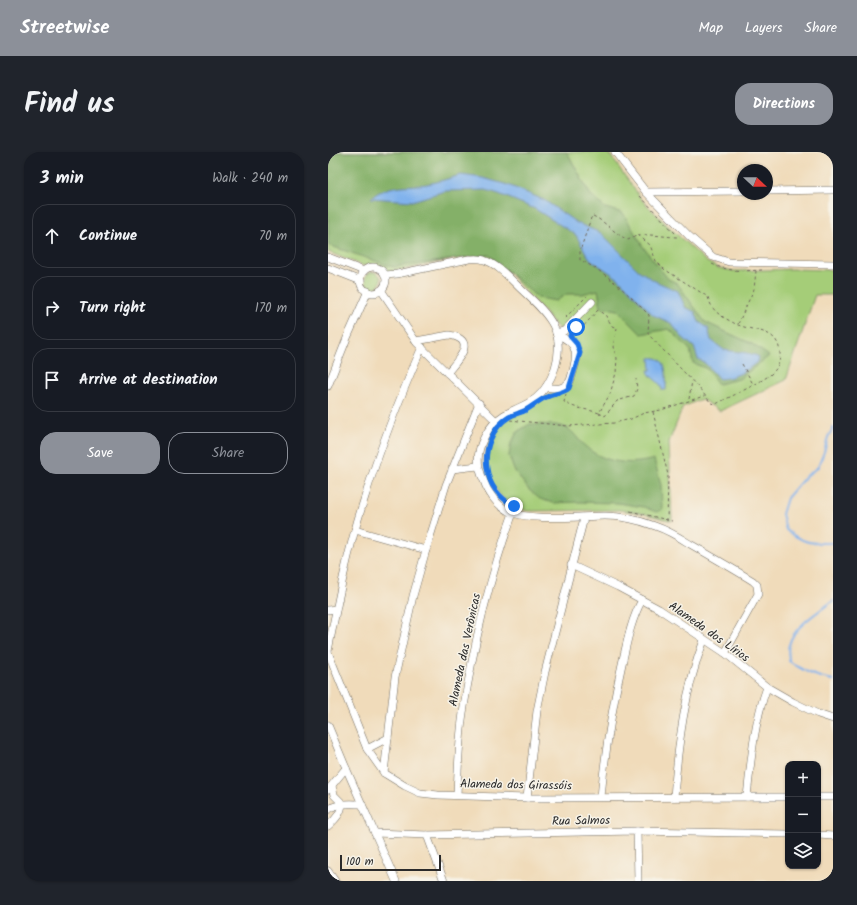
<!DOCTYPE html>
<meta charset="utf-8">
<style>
:root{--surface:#171b24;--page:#20242c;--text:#f1f3f6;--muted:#9ea1a6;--line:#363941;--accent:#8c9099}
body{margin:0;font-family:Kalam,sans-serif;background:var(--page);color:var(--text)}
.controls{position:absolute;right:12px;bottom:12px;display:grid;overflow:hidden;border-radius:8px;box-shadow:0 1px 3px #0004}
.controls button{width:36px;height:36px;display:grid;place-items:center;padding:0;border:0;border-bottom:1px solid var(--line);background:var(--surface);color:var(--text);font:20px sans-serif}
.compass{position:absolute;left:409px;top:12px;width:36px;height:36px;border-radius:50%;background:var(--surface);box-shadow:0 1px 3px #0004;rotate:112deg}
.scale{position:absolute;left:12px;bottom:10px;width:101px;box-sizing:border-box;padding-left:4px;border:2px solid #2b2b2b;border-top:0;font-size:11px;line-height:14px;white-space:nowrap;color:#2b2b2b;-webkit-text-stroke:3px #f7f3e8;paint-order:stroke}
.stop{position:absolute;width:12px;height:12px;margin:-9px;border:3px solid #1a73e8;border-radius:50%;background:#fff}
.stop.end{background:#1a73e8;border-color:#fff;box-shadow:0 1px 4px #0008}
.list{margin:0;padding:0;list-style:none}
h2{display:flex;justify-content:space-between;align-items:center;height:52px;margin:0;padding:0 16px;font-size:17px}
h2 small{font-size:13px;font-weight:400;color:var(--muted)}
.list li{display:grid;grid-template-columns:26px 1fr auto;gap:12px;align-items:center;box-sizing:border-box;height:64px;margin:0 8px 8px;padding:0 8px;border:1px solid var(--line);border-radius:16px}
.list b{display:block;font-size:15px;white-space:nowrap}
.list em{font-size:13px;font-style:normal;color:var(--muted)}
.actions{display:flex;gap:8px;padding:12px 16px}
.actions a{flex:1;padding:9px 0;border:1px solid var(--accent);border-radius:16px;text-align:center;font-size:14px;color:var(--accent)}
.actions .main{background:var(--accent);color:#fff}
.icon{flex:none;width:22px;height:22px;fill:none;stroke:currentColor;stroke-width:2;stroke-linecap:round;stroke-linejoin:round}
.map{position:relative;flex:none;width:505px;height:729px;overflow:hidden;border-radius:16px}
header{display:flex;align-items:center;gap:24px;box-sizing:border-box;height:56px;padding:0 20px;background:var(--accent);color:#fff}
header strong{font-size:19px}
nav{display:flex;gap:22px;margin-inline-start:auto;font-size:14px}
.intro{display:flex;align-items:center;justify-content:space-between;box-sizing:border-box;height:96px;padding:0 24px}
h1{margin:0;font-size:28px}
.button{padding:10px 18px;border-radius:16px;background:var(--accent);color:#fff;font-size:14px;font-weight:700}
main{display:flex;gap:24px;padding:0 24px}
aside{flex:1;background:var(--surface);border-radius:16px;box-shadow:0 1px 3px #0004}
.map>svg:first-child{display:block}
</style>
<header>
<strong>Streetwise</strong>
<nav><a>Map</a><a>Layers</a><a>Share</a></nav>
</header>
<div class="intro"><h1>Find us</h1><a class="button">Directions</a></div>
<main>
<aside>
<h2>3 min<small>Walk · 240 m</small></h2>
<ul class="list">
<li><svg class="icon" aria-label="ahead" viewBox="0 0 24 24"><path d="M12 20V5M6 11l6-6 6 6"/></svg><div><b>Continue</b></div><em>70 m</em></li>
<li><svg class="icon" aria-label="right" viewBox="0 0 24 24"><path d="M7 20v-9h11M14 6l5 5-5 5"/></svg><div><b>Turn right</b></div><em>170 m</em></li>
<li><svg class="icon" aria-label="arrive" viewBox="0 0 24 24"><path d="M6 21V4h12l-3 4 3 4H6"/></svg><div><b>Arrive at destination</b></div></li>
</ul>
<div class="actions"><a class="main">Save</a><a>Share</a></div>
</aside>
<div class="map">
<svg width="505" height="729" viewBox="0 0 505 729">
<rect width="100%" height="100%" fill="#f7f3e8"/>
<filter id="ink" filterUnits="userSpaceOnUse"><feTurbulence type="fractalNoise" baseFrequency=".025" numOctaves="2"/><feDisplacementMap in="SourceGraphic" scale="8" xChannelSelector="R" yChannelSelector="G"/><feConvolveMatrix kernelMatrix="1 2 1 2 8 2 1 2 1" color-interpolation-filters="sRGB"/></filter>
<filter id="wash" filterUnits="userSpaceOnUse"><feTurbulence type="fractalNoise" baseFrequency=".012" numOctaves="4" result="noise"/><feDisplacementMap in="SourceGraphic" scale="16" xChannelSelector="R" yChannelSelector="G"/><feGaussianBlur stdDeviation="0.9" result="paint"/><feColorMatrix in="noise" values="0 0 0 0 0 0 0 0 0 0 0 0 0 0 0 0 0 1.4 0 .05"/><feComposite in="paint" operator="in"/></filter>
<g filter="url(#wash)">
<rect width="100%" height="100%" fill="#f0dbba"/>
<g fill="#a5cd78" stroke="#687c52">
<polygon points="0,0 280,0 314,48 341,75 379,110 391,116 406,119 464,117 505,118 505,143 487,143 458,228 392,259 373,247 355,255 341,290 344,369 313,361 291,358 199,359 180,351 171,342 161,325 158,312 161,292 167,279 181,265 196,260 219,244 237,239 241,236 252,201 249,192 242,185 243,180 237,174 231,177 182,122 159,105 142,104 67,119 59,119 52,115 43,112 36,114 0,100"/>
<circle cx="45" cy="128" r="8"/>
</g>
<g fill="#84b068" stroke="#586e4a">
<polygon points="0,0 239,0 262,42 277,56 295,61 316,96 340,127 349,131 377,170 424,192 441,204 411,227 390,232 379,217 365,211 362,198 341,177 313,182 290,158 273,155 270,138 254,142 239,142 228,149 210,146 161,103 65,115 0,93"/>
<path d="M202,272C214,273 229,271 239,276C246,280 251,289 257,294C275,311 303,314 326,307L333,333L334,358L328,360L316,355L290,351L251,350L225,351L212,347L201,338L186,318L181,304L183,291L190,279Z"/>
</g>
<g fill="#80b2ed" stroke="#566e8c">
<path d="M133,23L155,26L180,33L216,48L249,71L273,81L310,118L327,129L350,139L357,155L367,160L371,170L380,176L383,188L396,198L419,201L430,204L429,210C417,220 407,226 391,227L378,212L370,207L366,195L354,185L343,171L325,163L291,127L263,108L258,101L248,83L207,57L171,42L158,38L117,39L84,49L43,46C60,31 79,35 99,32C111,30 122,26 133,23Z"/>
<path d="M322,206C341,203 338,226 338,238H334C333,228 322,228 320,218H323Z"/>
</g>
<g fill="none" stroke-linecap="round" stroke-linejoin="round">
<g stroke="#80b2ed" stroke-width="2">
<path d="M505,276L500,285L496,300L490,315L477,325L459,346L454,362L458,378C477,392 482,391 505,391"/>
<path d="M505,449C491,459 465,475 461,493C459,497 461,504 461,509C477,520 486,524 505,528"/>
</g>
</g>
</g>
<g filter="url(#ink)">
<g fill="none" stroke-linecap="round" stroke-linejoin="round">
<g stroke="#70695d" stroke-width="8">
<g id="minor">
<polyline points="287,0 318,40 361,84 385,105 401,110 505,112"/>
<polyline points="439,39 505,38"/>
<polyline points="318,40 415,39"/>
<polyline points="0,105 36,119"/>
<circle cx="45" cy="128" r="13"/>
<polyline points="0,116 33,129"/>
<path d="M57,123L69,122L141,107C146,107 152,106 156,108C170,112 185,130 196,140C221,163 238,180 227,216C223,227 218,238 208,246C199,253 186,257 176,263C160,273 147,296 151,315C152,319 154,325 156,329C160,341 169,353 180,359C202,370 252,364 277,364C294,364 311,368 327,374C339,378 351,385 362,392C383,404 404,416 425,429L429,433L430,442L397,501"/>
<polyline points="53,138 89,191 168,269"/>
<polyline points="228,181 236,179 264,150"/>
<path d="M88,189L121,183C151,188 129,209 119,221"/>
<polyline points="0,234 19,186 40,139"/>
<path d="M218,235C228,237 235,238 242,229C248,208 255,192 229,183"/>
<polyline points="124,317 150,314"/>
<polyline points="27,378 98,398"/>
<polyline points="243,413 290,435 331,457 397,501 439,535 465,550 490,562 505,567"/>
<polyline points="0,458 8,457"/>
<path d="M0,499C10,448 20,397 36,348C52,296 72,245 94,195"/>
<polyline points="0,500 39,597 56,621 77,634 92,641 110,643 199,646 460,645"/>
<polyline points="0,573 18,616 68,729"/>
<polyline points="39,597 60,586"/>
<polyline points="56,621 67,525 85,444 98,398 118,333 151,251"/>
<polyline points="4,634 6,643 14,651"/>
<polyline points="0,638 18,616"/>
<path d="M129,643C130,616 131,588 135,561C145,495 162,424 185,361"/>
<path d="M273,645C277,601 284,556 294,512C299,490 303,468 314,448"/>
<path d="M346,645C350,592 357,537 376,488"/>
<path d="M419,645C423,608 426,571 439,535"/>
<polyline points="490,645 505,645"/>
<polyline points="199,646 209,559 217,520 256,366"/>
<path d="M0,658C10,650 22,652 34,652"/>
<path d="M0,674C7,668 14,661 14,651"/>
<polyline points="309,679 310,729"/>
<polyline points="47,681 99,683 309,679 460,682"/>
<polyline points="99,683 116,729"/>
<polyline points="490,683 505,684"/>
<polyline points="0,719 7,729"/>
</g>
</g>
<g stroke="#70695d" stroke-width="1" stroke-dasharray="3 3" stroke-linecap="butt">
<polyline points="312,44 347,81"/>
<path d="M265,64C278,70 287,82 300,88L310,83L322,93L328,109L336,117L380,145C384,159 390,162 402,169C406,171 409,173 413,174C431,180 450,178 452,201C452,208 451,213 447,218C440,228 401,245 388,252L383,251L371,236L320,182L321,163L318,160C298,140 278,120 252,108V99L263,66Z"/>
<path d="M310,83C324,82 337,85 351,85"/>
<path d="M384,112C400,120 418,119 434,118"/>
<polyline points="41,113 43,112 55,116"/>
<polyline points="239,166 238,165 259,144"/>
<polyline points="410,172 426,137 428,119"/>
<polyline points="414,212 425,232"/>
<path d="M238,242L236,250C246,257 260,257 271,261L282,242L288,221L289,206L285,195L289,176L284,174L278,164L270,158L252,178L249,176"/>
<polyline points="361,247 364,229"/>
<polyline points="325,260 340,323 339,370"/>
<polyline points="271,261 277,264 289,249 306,244 309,237 308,227"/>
<polyline points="182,268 240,274 286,271 303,267 316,261 333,258 376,244"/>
<polyline points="158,313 159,300"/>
<polyline points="302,359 344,369"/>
</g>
<use href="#minor" stroke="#fff" stroke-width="7"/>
</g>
</g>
<g fill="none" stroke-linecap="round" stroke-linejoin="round" filter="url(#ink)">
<path stroke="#1a73e8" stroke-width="5" d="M186,354C172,346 161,333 159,316C156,298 164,275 181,265C186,262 193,261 198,258C205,254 211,248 219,245C226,241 235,242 241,236L252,201L249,192L242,184L243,180L248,175"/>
</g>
<g text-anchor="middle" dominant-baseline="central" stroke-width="3" stroke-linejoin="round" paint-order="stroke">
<g font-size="12" fill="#2b2b2b" stroke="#f7f3e8">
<text transform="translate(381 480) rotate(35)">Alameda dos Lírios</text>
<text transform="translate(137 498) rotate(-78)">Alameda das Verônicas</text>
<text transform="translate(188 633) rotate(1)">Alameda dos Girassóis</text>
<text transform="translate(253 669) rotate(-1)">Rua Salmos</text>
</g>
</g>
</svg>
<div class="controls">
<button>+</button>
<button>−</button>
<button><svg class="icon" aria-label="layers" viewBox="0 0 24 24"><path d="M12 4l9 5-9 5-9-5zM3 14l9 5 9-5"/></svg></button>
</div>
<svg class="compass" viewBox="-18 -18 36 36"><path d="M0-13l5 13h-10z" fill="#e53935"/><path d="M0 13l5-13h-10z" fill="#9ea1a6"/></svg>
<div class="scale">100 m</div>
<div class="stop" style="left:248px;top:175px"></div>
<div class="stop end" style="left:186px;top:354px"></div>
</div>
</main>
